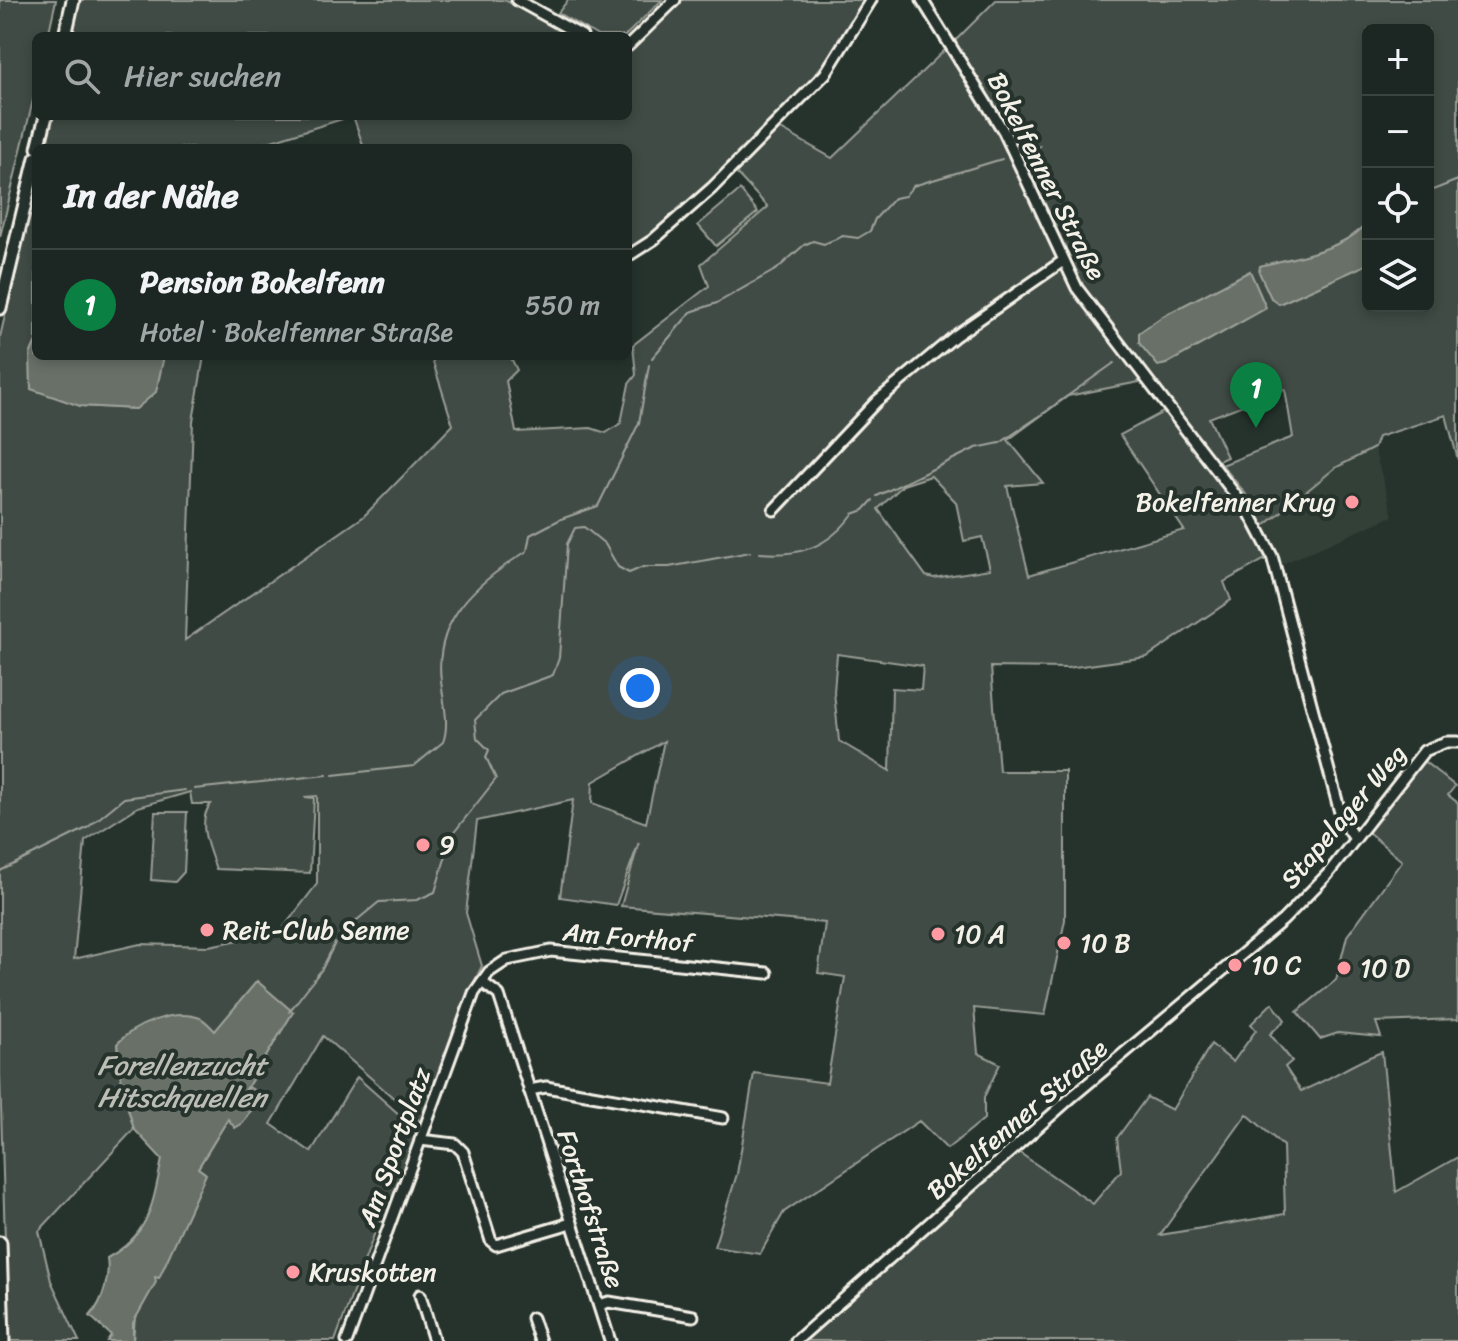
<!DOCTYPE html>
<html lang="de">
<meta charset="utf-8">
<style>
:root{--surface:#1c2622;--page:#29322f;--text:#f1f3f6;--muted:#a0a5a5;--line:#3a4340;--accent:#0b8043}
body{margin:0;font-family:Sriracha,sans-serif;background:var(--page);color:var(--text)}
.controls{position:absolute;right:24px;top:24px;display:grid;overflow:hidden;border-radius:12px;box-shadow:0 4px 12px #0003}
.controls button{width:72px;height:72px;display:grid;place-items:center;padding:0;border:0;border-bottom:2px solid var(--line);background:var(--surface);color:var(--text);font:40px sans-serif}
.you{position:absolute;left:640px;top:688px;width:28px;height:28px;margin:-20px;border:6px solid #fff;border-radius:50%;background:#1a73e8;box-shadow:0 0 0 12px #1a73e833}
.badge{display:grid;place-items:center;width:52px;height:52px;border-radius:50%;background:var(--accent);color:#fff;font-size:26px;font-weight:700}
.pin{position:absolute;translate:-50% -66px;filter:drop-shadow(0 2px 4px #0008)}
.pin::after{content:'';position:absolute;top:42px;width:28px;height:24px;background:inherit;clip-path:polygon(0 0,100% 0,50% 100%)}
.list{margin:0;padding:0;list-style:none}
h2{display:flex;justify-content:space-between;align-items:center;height:104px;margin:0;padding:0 32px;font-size:34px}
h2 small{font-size:26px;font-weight:400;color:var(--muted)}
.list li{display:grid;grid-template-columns:52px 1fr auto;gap:24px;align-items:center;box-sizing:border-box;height:112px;padding:0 32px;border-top:2px solid var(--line)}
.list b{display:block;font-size:30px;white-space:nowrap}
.list p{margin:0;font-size:26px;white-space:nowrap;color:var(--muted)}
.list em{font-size:26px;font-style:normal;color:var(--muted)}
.icon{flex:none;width:44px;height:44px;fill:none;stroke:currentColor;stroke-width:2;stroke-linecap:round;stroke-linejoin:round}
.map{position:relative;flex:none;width:1458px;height:1341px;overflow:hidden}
.search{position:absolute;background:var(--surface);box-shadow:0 4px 12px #0003;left:32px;top:32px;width:600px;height:88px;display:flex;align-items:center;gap:20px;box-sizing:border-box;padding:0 28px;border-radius:12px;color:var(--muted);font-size:30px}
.panel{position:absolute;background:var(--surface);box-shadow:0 4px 12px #0003;left:32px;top:144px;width:600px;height:216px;border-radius:12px}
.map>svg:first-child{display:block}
</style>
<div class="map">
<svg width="1458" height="1341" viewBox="0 0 1458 1341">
<rect width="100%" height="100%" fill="#26332d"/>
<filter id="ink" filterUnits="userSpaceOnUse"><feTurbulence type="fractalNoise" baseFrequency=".0125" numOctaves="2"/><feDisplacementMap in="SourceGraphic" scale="16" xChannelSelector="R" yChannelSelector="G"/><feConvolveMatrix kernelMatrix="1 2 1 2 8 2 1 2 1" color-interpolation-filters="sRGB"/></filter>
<g filter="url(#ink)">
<polygon fill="#333f39" points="1374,448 1393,516 1280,565 1264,526 1335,468"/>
<g fill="#414b45" stroke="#9a9e96" stroke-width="2" fill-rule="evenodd">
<polygon points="0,0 56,0 48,36 36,36 36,88 0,237"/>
<polygon points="79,0 505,0 572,36 70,36"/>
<polygon points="568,0 662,0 625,36 598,36 558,13"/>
<path d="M680,0H869C807,96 722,182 631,250L628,245V148H364L353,116H628V50Z"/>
<path d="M996,0H1458V460L1446,415L1378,437L1374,448L1335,468L1264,526L1245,493L1222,465L1293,437L1285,389L1209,418L1227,457L1216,462L1080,285L1019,152L954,42ZM1368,30H1428V306H1368ZM1250,272L1266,308L1166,364L1158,365L1139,343V333L1163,316Z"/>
<path d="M948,47L999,131L1059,259L1144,381L1068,396L1008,440L1043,483L1007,486L1029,575L1184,530L1120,435L1165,411L1248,518L1267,558L1224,582L1231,600L1147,657L1067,668L991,667L999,771H1065V920L1045,1015L974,1008L978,1053L1000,1064L984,1097V1119L947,1149L919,1121L784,1212L760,1254L714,1247L737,1174L754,1073L827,1083L845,977L818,973L825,923L621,906L639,842L616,905L560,897L573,800L477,821L466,913L482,966L463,1004L421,1122L323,1036L271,1124L311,1152L357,1077L418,1131L386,1223L376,1220L372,1230L375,1232L335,1341H133L135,1317L205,1173L198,1168L293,1012L215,1031L117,1044L123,1091L134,1129L39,1231L51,1281L79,1341H8L0,1074V337L36,183V341L30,355L80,406L136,409L164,356H204L193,421L185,640L363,517L453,425L431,356H510L517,370L506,381L516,432L591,428L606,433L621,423L629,384L636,375L633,345L709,286L701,264L768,207L736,173L779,128L832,158ZM931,476L956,502L964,541L982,537L990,569L934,578L926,576L878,509L903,485ZM837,654L923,666L921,690L892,688L890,771L839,741L834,692ZM664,741L646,823L592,803L593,782ZM190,792L192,804H211C196,821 209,850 216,869L310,873L314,798L304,797L317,796V884L280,932L209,946L140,944L74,959L85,841L138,807Z"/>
<polygon points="52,116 352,116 249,148 44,148"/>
<polygon points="740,190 758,212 716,246 698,225"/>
<polygon points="1421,759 1455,786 1448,795 1458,803 1458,1019 1376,1022 1381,1037 1338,1033 1320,1039 1297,1012 1336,980 1347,936 1402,861 1368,832"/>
<polygon points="155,812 187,812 184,872 175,882 151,880"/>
<path d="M1272,1003L1285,1020L1270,1034L1292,1061L1285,1067L1301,1091C1330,1080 1353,1062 1382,1052L1396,1192L1458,1157V1341H805L1017,1151L1093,1204L1121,1171L1117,1138L1147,1097L1172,1110L1211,1044L1233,1062L1256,1030L1251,1024ZM1247,1114L1283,1146L1285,1214L1160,1235Z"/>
</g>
<g fill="#676f68" stroke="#9fa39b" stroke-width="2">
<path d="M1368,222V264L1279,304L1271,298L1259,272L1260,266C1294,257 1345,250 1368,222Z"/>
<polygon points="1250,271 1266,308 1166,364 1158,366 1139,343 1139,333 1163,316"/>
<polygon points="36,341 36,356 164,356 156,392 136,409 80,406 31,389 30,355"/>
<path d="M257,981L293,1012L239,1101L249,1087L261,1095L243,1123L235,1128L228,1119L198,1168L206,1174L159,1278L155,1277L156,1282L133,1323V1341H107L111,1335L90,1316C103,1302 110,1277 107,1258C150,1235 153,1203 162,1159L134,1129L123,1091L117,1044C133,1025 174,1008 200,1018C205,1020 211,1027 215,1031Z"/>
</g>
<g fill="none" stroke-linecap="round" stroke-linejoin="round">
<g stroke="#9fa39b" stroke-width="2">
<polyline points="1027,152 1040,146"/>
<polyline points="1428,192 1458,180"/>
<polyline points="652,358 691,312 717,303 777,269 804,245 813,241 824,244 843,236 858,238 870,231 875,219 894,198 905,196 913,186 1002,159"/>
<polyline points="1049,409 1114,363"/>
<polyline points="877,496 976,448 1000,443 1047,411"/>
<path d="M760,553C800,557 828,547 853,514L864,510L873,500"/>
<path d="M333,775L414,766L443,742C450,724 443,700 441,681C433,618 479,581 527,551L530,535L561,519L598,506L639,423L649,365"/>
<polyline points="194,789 327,775"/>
<polyline points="0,871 87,828 124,798 185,790"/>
<polyline points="340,934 379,902 417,900 435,892 452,835 496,779 486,757 489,750 477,738 475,720 501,694 553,675 559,658 567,544 575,528 584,527 605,544 618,567 629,573 643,567 669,567 750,552"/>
<polyline points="289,1012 322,969 335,943"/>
</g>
<g stroke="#f4f1e8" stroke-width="15">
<g id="minor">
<polyline points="517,0 582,36"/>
<polyline points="922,0 1004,132 1077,288 1250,514 1272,556 1342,820 1355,839"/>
<polyline points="628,46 675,0"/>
<polyline points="628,256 653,240 712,188 825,74 871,0"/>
<polyline points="774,510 877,401 955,336 1063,261"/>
<polyline points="482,982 499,995 610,1341"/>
<polyline points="529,1090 546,1087 723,1118"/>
<polyline points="420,1140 455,1144 463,1152 491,1241 496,1245 571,1223"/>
<polyline points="420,1295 434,1341"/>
<polyline points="599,1305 609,1302 693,1316"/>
<polyline points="532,1318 540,1341"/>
<polyline points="347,1341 474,993 489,972 507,960 551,951 767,973"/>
<polyline points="796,1341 1073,1096 1283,920 1327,875 1424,751 1446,742 1458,742"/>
</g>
</g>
<g stroke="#f4f1e8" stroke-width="17">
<g id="tertiary">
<polyline points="65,36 73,0"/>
<polyline points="38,148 46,116"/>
<polyline points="0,308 36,158"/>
<polyline points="0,1243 3,1341"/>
</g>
</g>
<use href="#minor" stroke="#26332d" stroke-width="9"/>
<use href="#tertiary" stroke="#26332d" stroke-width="11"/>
</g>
</g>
<g fill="#ff9aa2" stroke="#26332d" stroke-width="3">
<circle cx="1352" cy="502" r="8"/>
<circle cx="423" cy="845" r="8"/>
<circle cx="207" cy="930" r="8"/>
<circle cx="938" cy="934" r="8"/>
<circle cx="1064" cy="943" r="8"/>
<circle cx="1235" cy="965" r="8"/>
<circle cx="1344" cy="968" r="8"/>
<circle cx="293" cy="1272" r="8"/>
</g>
<g text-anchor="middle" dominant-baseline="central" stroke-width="8" stroke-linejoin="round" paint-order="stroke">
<g font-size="26" fill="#f4f1e8" stroke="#26332d">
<text transform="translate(1047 176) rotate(63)">Bokelfenner Straße</text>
<text transform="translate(1343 816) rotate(-50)">Stapelager Weg</text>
<text transform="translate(628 937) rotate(5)">Am Forthof</text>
<text transform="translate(1017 1119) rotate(-41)">Bokelfenner Straße</text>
<text transform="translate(394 1147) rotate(-70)">Am Sportplatz</text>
<text transform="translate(591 1209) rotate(72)">Forthofstraße</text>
</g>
<g font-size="26" fill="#f4f1e8" stroke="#26332d" text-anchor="start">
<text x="1336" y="502" text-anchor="end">Bokelfenner Krug</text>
<text x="439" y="845">9</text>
<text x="223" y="930">Reit-Club Senne</text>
<text x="954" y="934">10 A</text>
<text x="1080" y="943">10 B</text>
<text x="1251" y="965">10 C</text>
<text x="1360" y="968">10 D</text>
<text x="309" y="1272">Kruskotten</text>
</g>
<g font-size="28" font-style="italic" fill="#bcbdb5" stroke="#26332d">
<text x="182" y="1065">Forellenzucht<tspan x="182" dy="32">Hitschquellen</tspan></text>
</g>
</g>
</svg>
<div class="controls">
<button>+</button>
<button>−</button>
<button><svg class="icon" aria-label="locate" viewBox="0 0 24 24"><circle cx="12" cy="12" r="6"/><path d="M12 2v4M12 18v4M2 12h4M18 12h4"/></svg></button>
<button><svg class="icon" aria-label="layers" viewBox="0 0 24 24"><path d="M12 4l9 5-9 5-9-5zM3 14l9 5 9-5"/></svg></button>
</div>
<div class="you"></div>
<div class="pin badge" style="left:1256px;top:428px">1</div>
<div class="search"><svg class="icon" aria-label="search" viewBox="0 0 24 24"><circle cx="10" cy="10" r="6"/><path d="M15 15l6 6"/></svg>Hier suchen</div>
<section class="panel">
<h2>In der Nähe<small></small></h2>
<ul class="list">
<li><span class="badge">1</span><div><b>Pension Bokelfenn</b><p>Hotel · Bokelfenner Straße</p></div><em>550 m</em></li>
</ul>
</section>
</div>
